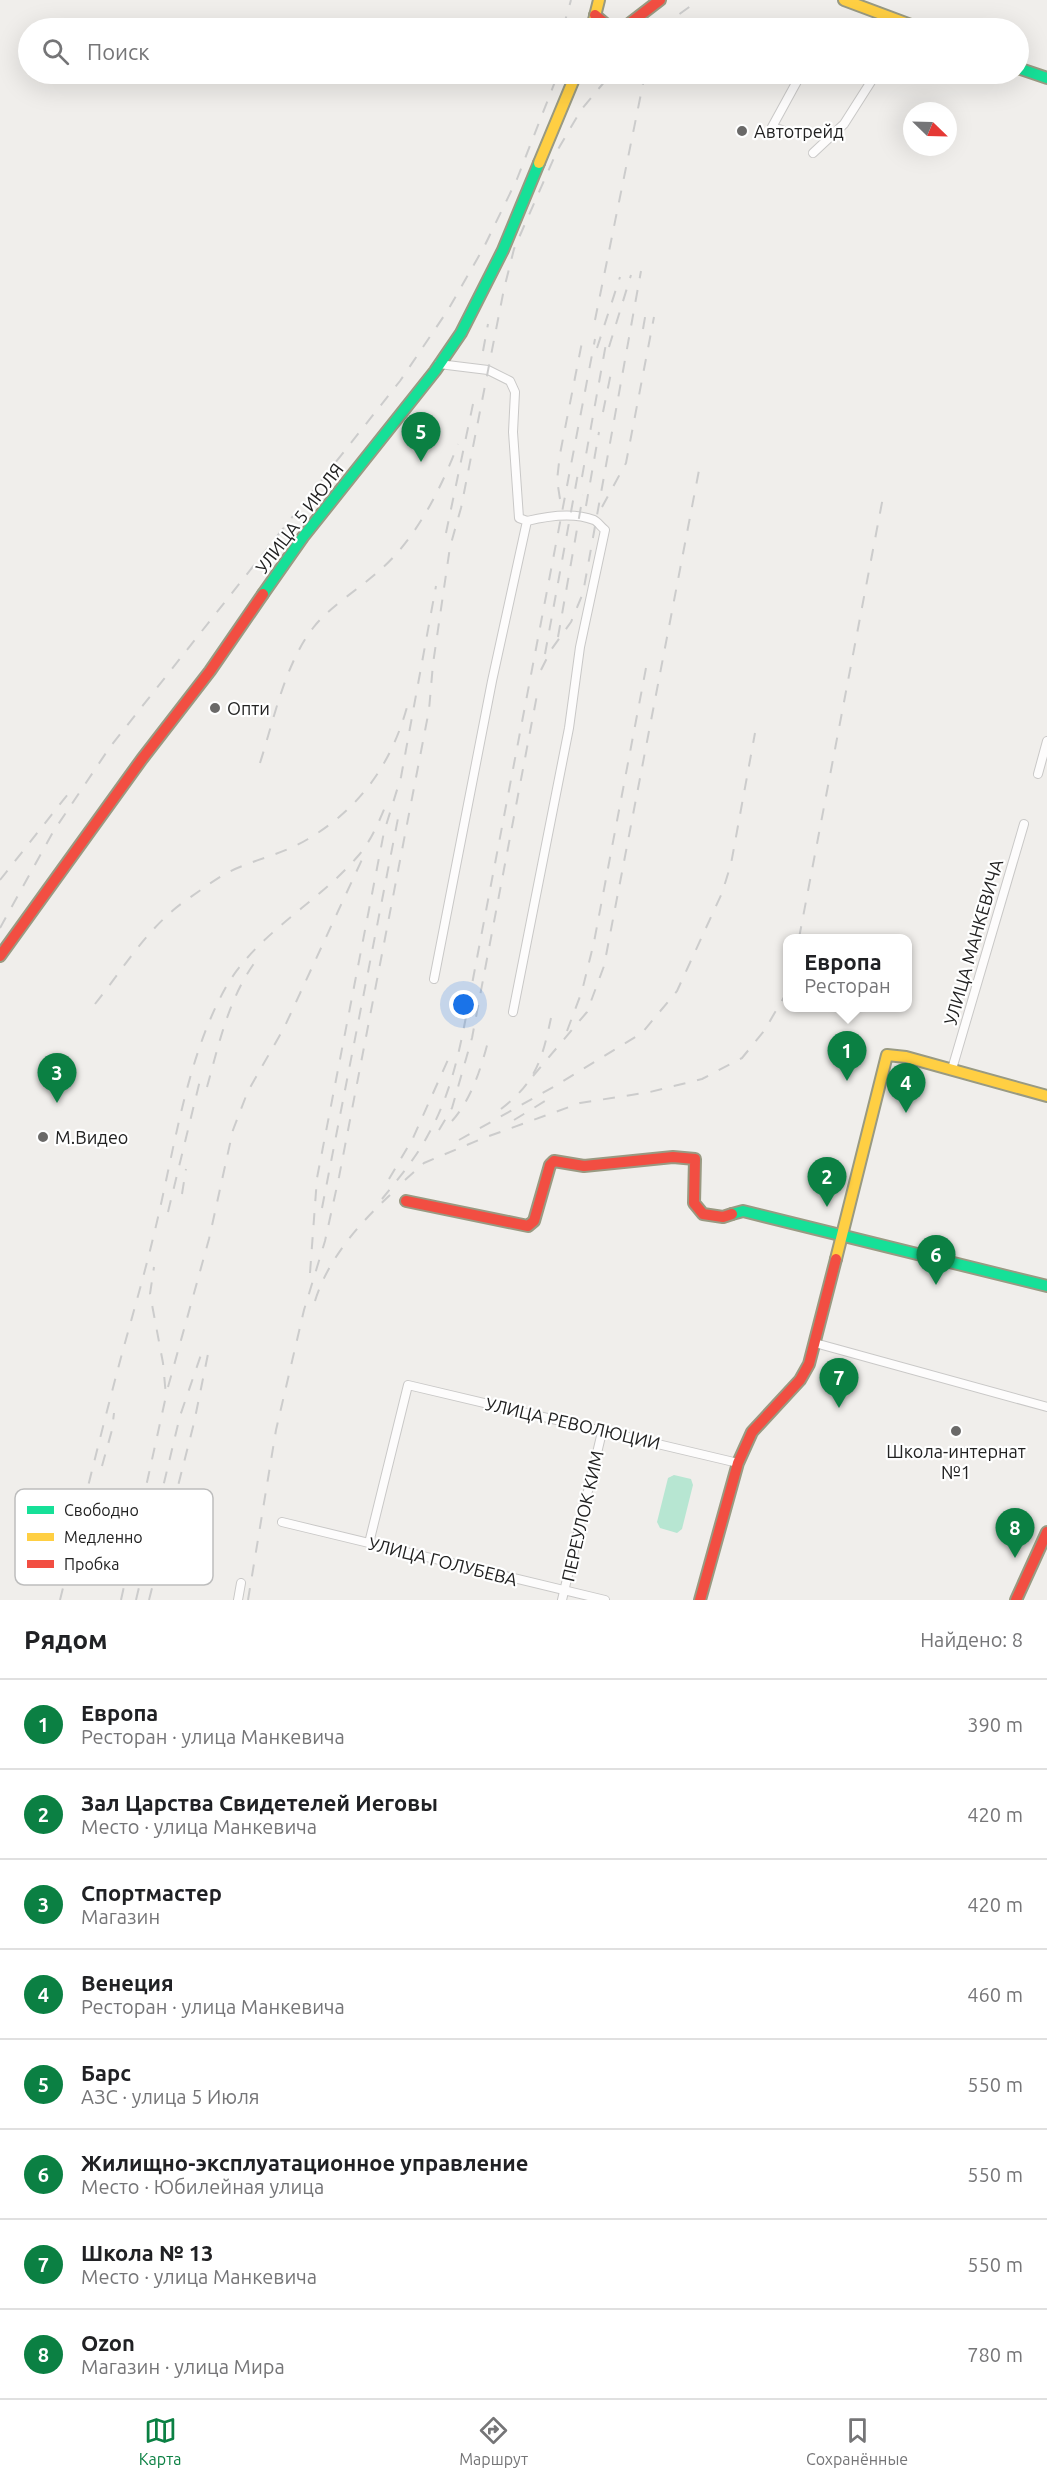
<!DOCTYPE html>
<html lang="ru">
<meta charset="utf-8">
<style>
:root{--surface:#fff;--page:#f6f6f6;--text:#202124;--muted:#757577;--line:#e0e0e0;--accent:#0b8043}
body{margin:0;font-family:Ubuntu,sans-serif;background:var(--page);color:var(--text)}
.compass{position:absolute;left:903px;top:102px;width:54px;height:54px;border-radius:50%;background:var(--surface);box-shadow:0 6px 24px #0002;rotate:113deg}
.you{position:absolute;left:464px;top:1005px;width:21px;height:21px;margin:-15px;border:4px solid #fff;border-radius:50%;background:#1a73e8;box-shadow:0 0 0 9px #1a73e833}
.badge{display:grid;place-items:center;width:39px;height:39px;border-radius:50%;background:var(--accent);color:#fff;font-size:20px;font-weight:700}
.pin{position:absolute;translate:-50% -50px;filter:drop-shadow(0 2px 3px #0008)}
.pin::after{content:'';position:absolute;top:32px;width:21px;height:18px;background:inherit;clip-path:polygon(0 0,100% 0,50% 100%)}
.popup{position:absolute;left:783px;top:934px;width:129px;height:78px;box-sizing:border-box;display:grid;place-content:center;border-radius:12px;background:var(--surface);filter:drop-shadow(0 2px 4px #0005);font-size:20px;white-space:nowrap;color:var(--muted)}
.popup b{font-size:22px;color:var(--text)}
.popup::after{content:'';position:absolute;left:50%;top:100%;margin-left:-12px;border:12px solid transparent;border-top-color:var(--surface)}
.list{margin:0;padding:0;list-style:none}
h2{display:flex;justify-content:space-between;align-items:center;height:78px;margin:0;padding:0 24px;font-size:26px}
h2 small{font-size:20px;font-weight:400;color:var(--muted)}
.list li{display:grid;grid-template-columns:39px 1fr auto;gap:18px;align-items:center;box-sizing:border-box;height:90px;padding:0 24px;border-top:2px solid var(--line)}
.list b{display:block;font-size:22px;white-space:nowrap}
.list p{margin:0;font-size:20px;white-space:nowrap;color:var(--muted)}
.list em{font-size:20px;font-style:normal;color:var(--muted)}
.icon{flex:none;width:33px;height:33px;fill:none;stroke:currentColor;stroke-width:2;stroke-linecap:round;stroke-linejoin:round}
.map{position:relative;flex:none;width:1047px;height:1600px;overflow:hidden}
.search{position:absolute;background:var(--surface);box-shadow:0 6px 24px #0002;left:18px;right:18px;top:18px;height:66px;display:flex;align-items:center;gap:15px;box-sizing:border-box;padding:0 21px;border-radius:33px;color:var(--muted);font-size:22px}
.sheet{height:798px;background:var(--surface)}
nav{display:flex;justify-content:space-around;align-items:center;box-sizing:border-box;height:84px;border-top:2px solid var(--line);background:var(--surface);font-size:16px;color:var(--muted)}
nav a{display:grid;justify-items:center;gap:3px}
nav .on{color:var(--accent)}
.map>svg:first-child{display:block}
</style>
<div class="map">
<svg width="1047" height="1600" viewBox="0 0 1047 1600">
<rect width="100%" height="100%" fill="#f0eeeb"/>
<polygon fill="#b7e6d2" points="674,1475 691,1479 693,1485 682,1529 677,1533 660,1528 657,1522 668,1478"/>
<g fill="none" stroke-linecap="round" stroke-linejoin="round">
<g stroke="#c9c8c7" stroke-width="10">
<g id="street">
<polyline points="844,74 854,78 872,80 876,74"/>
<polyline points="632,77 632,74"/>
<polyline points="782,130 772,127 801,74"/>
<polyline points="813,153 844,124 872,80"/>
<polyline points="1038,774 1047,741"/>
<polyline points="434,979 492,681 527,521 519,518 513,432 515,392 510,381 488,370 439,364"/>
<path d="M513,1012L569,728L580,647L605,530C601,527 598,522 594,520C574,512 547,516 527,521"/>
<polyline points="952,1069 1024,824"/>
<polyline points="815,1343 1047,1407"/>
<polyline points="282,1522 605,1600"/>
<polyline points="369,1543 408,1385 738,1463"/>
<polyline points="238,1600 241,1583"/>
<polyline points="562,1600 602,1432"/>
</g>
</g>
<g stroke="#999a82" stroke-width="14">
<g id="fast">
<polyline points="1018,68 1047,78"/>
<polyline points="263,594 303,537 435,371 461,333 503,250 539,163"/>
<polyline points="732,1214 743,1211 1047,1286"/>
</g>
</g>
<g stroke="#999a82" stroke-width="14">
<g id="slow">
<polyline points="844,0 919,28"/>
<polyline points="592,28 599,0"/>
<polyline points="539,163 576,74"/>
<polyline points="836,1259 887,1055 906,1057 1047,1096"/>
</g>
</g>
<g stroke="#999a82" stroke-width="14">
<g id="jam">
<polyline points="595,15 608,26 625,27 660,0"/>
<polyline points="624,28 625,27"/>
<polyline points="0,956 142,759 210,671 263,594"/>
<polyline points="406,1201 528,1226 534,1221 550,1165 554,1161 584,1166 673,1157 695,1159 694,1203 703,1214 723,1217 732,1214"/>
<polyline points="700,1600 738,1463 752,1432 800,1380 809,1364 836,1259"/>
<polyline points="1016,1600 1047,1532"/>
</g>
</g>
<use href="#street" stroke="#fdfcfc" stroke-width="8"/>
<use href="#fast" stroke="#16e098" stroke-width="10"/>
<use href="#slow" stroke="#ffcf43" stroke-width="10"/>
<use href="#jam" stroke="#f24e42" stroke-width="10"/>
<g stroke="#ccc" stroke-width="2" stroke-dasharray="12 12" stroke-linecap="butt">
<polyline points="563,28 571,0"/>
<polyline points="660,28 699,0"/>
<polyline points="595,320 645,74"/>
<polyline points="643,329 647,306"/>
<polyline points="609,347 631,275"/>
<polyline points="597,348 620,277"/>
<polyline points="483,351 488,324"/>
<polyline points="603,412 611,373"/>
<polyline points="582,477 607,338"/>
<polyline points="560,499 557,480 560,454 583,337"/>
<polyline points="586,506 599,432"/>
<polyline points="602,507 626,463 654,317"/>
<polyline points="446,533 473,404"/>
<polyline points="558,637 583,495"/>
<polyline points="545,654 579,468"/>
<polyline points="541,670 551,650 571,622 583,593 641,271"/>
<path d="M260,763C274,719 285,664 313,628C328,608 360,588 379,571C416,539 441,489 458,444"/>
<polyline points="0,880 72,789"/>
<polyline points="0,928 53,832 110,747 400,381 448,310 484,247 517,179 558,74"/>
<polyline points="799,938 884,492"/>
<path d="M95,1004C123,969 148,927 185,901C198,892 210,883 223,875C250,860 282,855 308,839C359,809 391,765 407,707"/>
<polyline points="567,1031 582,991 594,942 646,668"/>
<polyline points="533,1076 587,1012 604,966 700,465"/>
<path d="M207,1087C219,1044 228,1000 255,962"/>
<path d="M501,1109C536,1082 542,1060 551,1018"/>
<polyline points="514,1120 550,1098"/>
<path d="M452,1121C473,1097 482,1065 490,1034"/>
<polyline points="439,1130 452,1108 472,1038 537,695"/>
<polyline points="459,1140 555,1086 642,1033 677,991 722,893 731,864 755,733"/>
<polyline points="389,1179 413,1138 451,1053"/>
<polyline points="405,1180 424,1163 481,1139 580,1103 650,1092 702,1079 742,1058 764,1031 787,992"/>
<polyline points="182,1194 186,1169"/>
<path d="M382,1199C398,1179 416,1158 428,1135C455,1088 463,1032 473,979L595,339"/>
<polyline points="322,1208 400,808"/>
<polyline points="168,1212 202,1072"/>
<polyline points="310,1273 317,1178 384,832 401,777 436,586"/>
<path d="M315,1301C328,1259 358,1225 390,1195"/>
<polyline points="168,1387 209,1239 233,1130 248,1091 284,1028 365,853"/>
<polyline points="102,1466 112,1430 114,1413"/>
<path d="M60,1600C78,1527 96,1453 115,1380C128,1330 143,1281 155,1230C174,1152 186,1058 226,987C257,933 318,903 358,856C372,840 380,819 388,800"/>
<polyline points="121,1600 166,1396 163,1363 150,1294 154,1267"/>
<polyline points="136,1600 180,1416 204,1346"/>
<polyline points="149,1600 194,1423 208,1354"/>
<polyline points="248,1600 276,1430 304,1310 325,1241 339,1177 429,710 433,664 450,547 461,508 504,289 514,249 557,151 581,110 611,74"/>
</g>
</g>
<g fill="#6a6968" stroke="#fff" stroke-width="2">
<circle cx="742" cy="131" r="6"/>
<circle cx="215" cy="708" r="6"/>
<circle cx="43" cy="1137" r="6"/>
<circle cx="956" cy="1431" r="6"/>
</g>
<g text-anchor="middle" dominant-baseline="central" stroke-width="4.5" stroke-linejoin="round" paint-order="stroke">
<g font-size="18" fill="#222" stroke="#fff" text-anchor="start">
<text x="754" y="131">Автотрейд</text>
<text x="227" y="708">Опти</text>
<text x="55" y="1137">М.Видео</text>
<text x="956" y="1451" text-anchor="middle">Школа-интернат<tspan x="956" dy="21">№1</tspan></text>
</g>
<g font-size="18" fill="#222" stroke="#fff">
<text transform="translate(299 518) rotate(-53)">УЛИЦА 5 ИЮЛЯ</text>
<text transform="translate(973 942) rotate(-74)">УЛИЦА МАНКЕВИЧА</text>
<text transform="translate(573 1423) rotate(13)">УЛИЦА РЕВОЛЮЦИИ</text>
<text transform="translate(582 1516) rotate(-77)">ПЕРЕУЛОК КИМ</text>
<text transform="translate(443 1561) rotate(14)">УЛИЦА ГОЛУБЕВА</text>
</g>
</g>
<rect x="15" y="1489" width="198" height="96" rx="9" fill="#fff" stroke="#bdbdbd" stroke-width="1.5"/>
<rect x="27" y="1506" width="27" height="8" fill="#16e098"/>
<rect x="27" y="1533" width="27" height="8" fill="#ffcf43"/>
<rect x="27" y="1560" width="27" height="8" fill="#f24e42"/>
<g font-size="16" fill="#222">
<text x="64" y="1516">Свободно</text>
<text x="64" y="1543">Медленно</text>
<text x="64" y="1570">Пробка</text>
</g>
</svg>
<svg class="compass" viewBox="-18 -18 36 36"><path d="M0-13l5 13h-10z" fill="#e53935"/><path d="M0 13l5-13h-10z" fill="#757577"/></svg>
<div class="you"></div>
<div class="pin badge" style="left:847px;top:1081px">1</div>
<div class="popup"><b>Европа</b>Ресторан</div>
<div class="pin badge" style="left:827px;top:1207px">2</div>
<div class="pin badge" style="left:57px;top:1103px">3</div>
<div class="pin badge" style="left:906px;top:1113px">4</div>
<div class="pin badge" style="left:421px;top:462px">5</div>
<div class="pin badge" style="left:936px;top:1285px">6</div>
<div class="pin badge" style="left:839px;top:1408px">7</div>
<div class="pin badge" style="left:1015px;top:1558px">8</div>
<div class="search"><svg class="icon" aria-label="search" viewBox="0 0 24 24"><circle cx="10" cy="10" r="6"/><path d="M15 15l6 6"/></svg>Поиск</div>
</div>
<section class="sheet">
<h2>Рядом<small>Найдено: 8</small></h2>
<ul class="list">
<li><span class="badge">1</span><div><b>Европа</b><p>Ресторан · улица Манкевича</p></div><em>390 m</em></li>
<li><span class="badge">2</span><div><b>Зал Царства Свидетелей Иеговы</b><p>Место · улица Манкевича</p></div><em>420 m</em></li>
<li><span class="badge">3</span><div><b>Спортмастер</b><p>Магазин</p></div><em>420 m</em></li>
<li><span class="badge">4</span><div><b>Венеция</b><p>Ресторан · улица Манкевича</p></div><em>460 m</em></li>
<li><span class="badge">5</span><div><b>Барс</b><p>АЗС · улица 5 Июля</p></div><em>550 m</em></li>
<li><span class="badge">6</span><div><b>Жилищно-эксплуатационное управление</b><p>Место · Юбилейная улица</p></div><em>550 m</em></li>
<li><span class="badge">7</span><div><b>Школа № 13</b><p>Место · улица Манкевича</p></div><em>550 m</em></li>
<li><span class="badge">8</span><div><b>Ozon</b><p>Магазин · улица Мира</p></div><em>780 m</em></li>
</ul>
</section>
<nav>
<a class="on"><svg class="icon" aria-label="map" viewBox="0 0 24 24"><path d="M3 6l6-2 6 2 6-2v14l-6 2-6-2-6 2zM9 4v14M15 6v14"/></svg>Карта</a>
<a><svg class="icon" aria-label="directions" viewBox="0 0 24 24"><path d="M12 3l9 9-9 9-9-9zM9 14v-3h6M13 9l2 2-2 2"/></svg>Маршрут</a>
<a><svg class="icon" aria-label="saved" viewBox="0 0 24 24"><path d="M7 4h10v16l-5-4-5 4z"/></svg>Сохранённые</a>
</nav>
